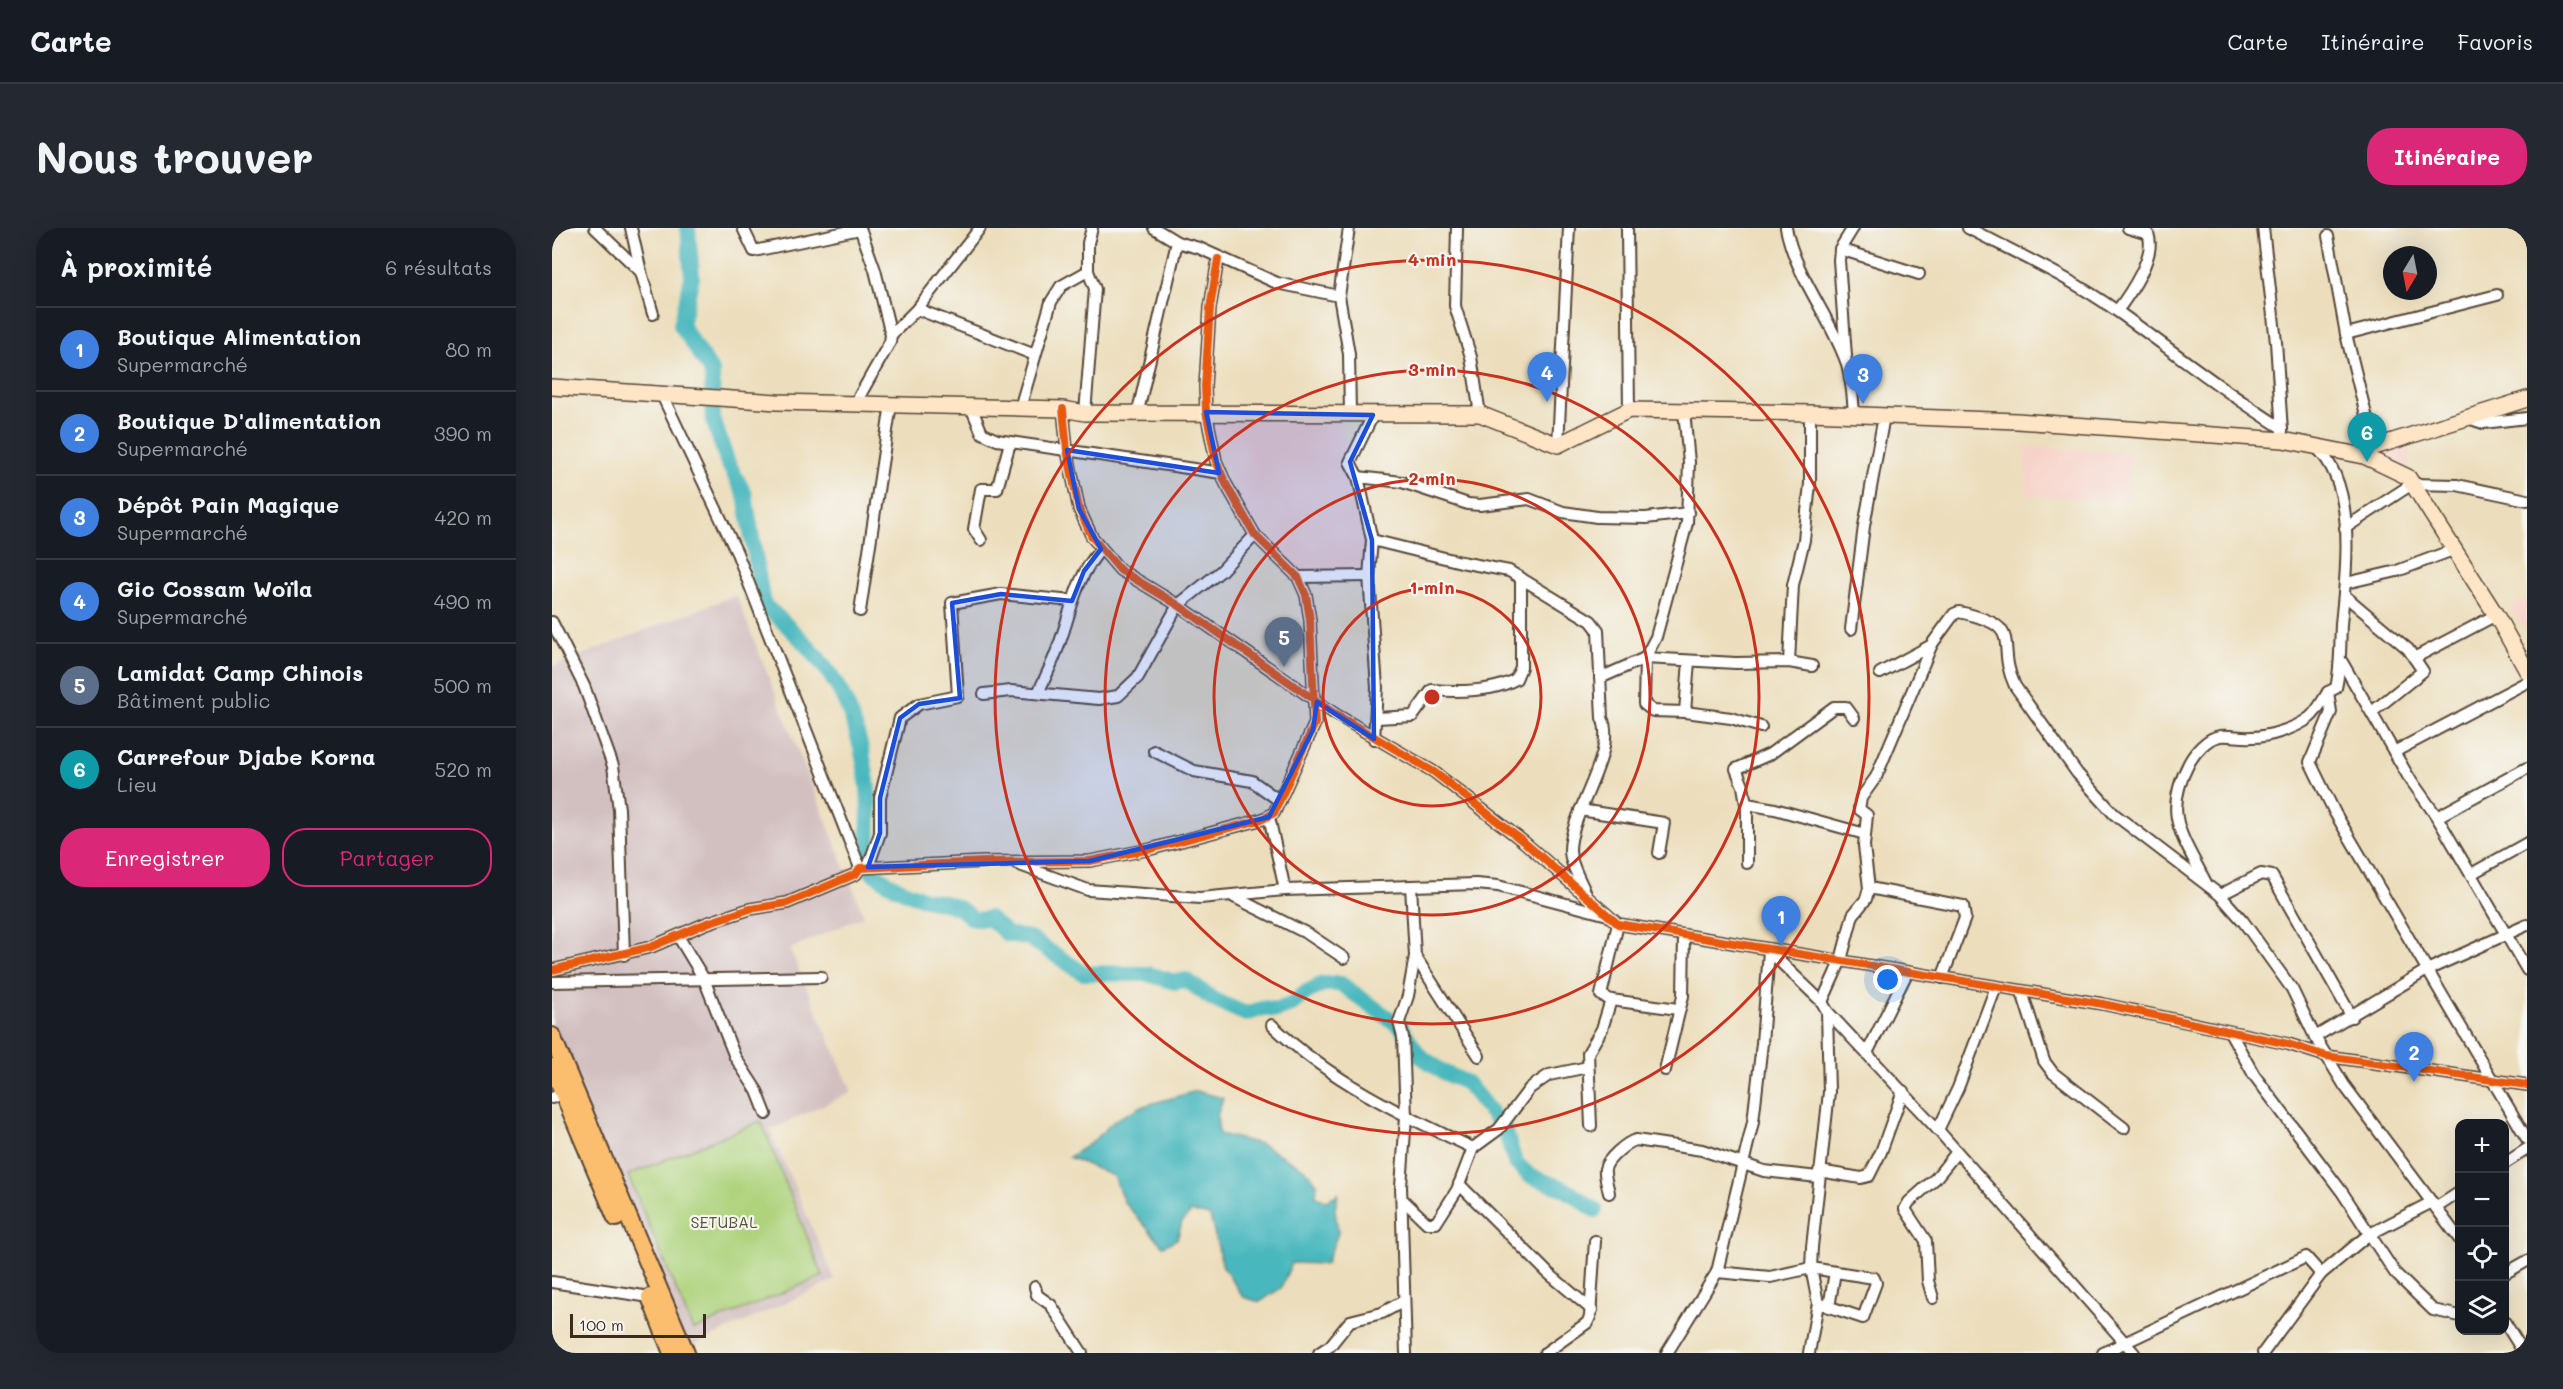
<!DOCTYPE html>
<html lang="fr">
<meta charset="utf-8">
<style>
:root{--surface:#171b24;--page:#242831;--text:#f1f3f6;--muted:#9ea1a6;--line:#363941;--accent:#db2777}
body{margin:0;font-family:Mali,sans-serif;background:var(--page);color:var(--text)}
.controls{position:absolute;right:18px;bottom:18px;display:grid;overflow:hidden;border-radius:12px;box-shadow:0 6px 24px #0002}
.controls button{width:54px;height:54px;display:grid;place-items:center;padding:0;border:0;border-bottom:2px solid var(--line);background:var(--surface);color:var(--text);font:30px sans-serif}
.compass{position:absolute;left:1831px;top:18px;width:54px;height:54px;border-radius:50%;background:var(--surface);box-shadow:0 6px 24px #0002;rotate:190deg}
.scale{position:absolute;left:18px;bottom:15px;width:136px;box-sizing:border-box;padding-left:6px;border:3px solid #3b2a1e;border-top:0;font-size:16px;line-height:21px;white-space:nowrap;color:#3b2a1e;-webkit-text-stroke:4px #f6f6f2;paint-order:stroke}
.you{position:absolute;left:1336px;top:752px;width:21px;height:21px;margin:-15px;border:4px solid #fff;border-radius:50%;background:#1a73e8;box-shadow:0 0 0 9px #1a73e833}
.badge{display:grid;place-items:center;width:39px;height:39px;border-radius:50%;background:var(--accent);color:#fff;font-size:20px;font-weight:700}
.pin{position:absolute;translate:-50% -50px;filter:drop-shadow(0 2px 3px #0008)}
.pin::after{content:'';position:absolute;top:32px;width:21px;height:18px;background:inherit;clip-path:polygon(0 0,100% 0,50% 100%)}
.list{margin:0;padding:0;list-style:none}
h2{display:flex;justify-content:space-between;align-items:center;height:78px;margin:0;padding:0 24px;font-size:26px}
h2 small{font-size:20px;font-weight:400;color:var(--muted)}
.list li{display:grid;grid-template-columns:39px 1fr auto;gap:18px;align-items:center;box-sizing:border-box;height:84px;padding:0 24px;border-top:2px solid var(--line)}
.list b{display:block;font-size:22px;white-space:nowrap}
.list p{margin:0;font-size:20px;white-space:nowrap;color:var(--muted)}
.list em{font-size:20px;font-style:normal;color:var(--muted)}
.actions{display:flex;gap:12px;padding:18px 24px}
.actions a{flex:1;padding:14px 0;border:2px solid var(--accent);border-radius:24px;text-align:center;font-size:21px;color:var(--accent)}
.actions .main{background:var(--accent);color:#fff}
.icon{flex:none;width:33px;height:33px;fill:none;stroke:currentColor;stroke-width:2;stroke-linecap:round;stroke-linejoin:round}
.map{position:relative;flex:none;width:1975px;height:1125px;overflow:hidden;border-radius:24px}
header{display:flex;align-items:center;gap:36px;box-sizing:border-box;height:84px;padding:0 30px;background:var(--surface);border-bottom:2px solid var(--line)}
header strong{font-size:28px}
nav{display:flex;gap:33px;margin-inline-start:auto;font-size:21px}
.intro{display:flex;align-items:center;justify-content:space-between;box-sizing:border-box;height:144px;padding:0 36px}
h1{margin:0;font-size:42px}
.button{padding:15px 27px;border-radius:24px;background:var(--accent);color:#fff;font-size:21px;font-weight:700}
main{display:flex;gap:36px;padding:0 36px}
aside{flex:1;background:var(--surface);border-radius:24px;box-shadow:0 6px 24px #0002}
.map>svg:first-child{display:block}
</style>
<header>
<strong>Carte</strong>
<nav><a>Carte</a><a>Itinéraire</a><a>Favoris</a></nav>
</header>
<div class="intro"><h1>Nous trouver</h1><a class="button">Itinéraire</a></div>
<main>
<aside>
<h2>À proximité<small>6 résultats</small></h2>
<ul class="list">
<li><span class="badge" style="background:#3f7fe0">1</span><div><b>Boutique Alimentation</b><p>Supermarché</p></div><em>80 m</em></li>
<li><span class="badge" style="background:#3f7fe0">2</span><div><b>Boutique D'alimentation</b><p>Supermarché</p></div><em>390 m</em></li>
<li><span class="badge" style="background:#3f7fe0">3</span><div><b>Dépôt Pain Magique</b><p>Supermarché</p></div><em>420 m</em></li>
<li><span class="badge" style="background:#3f7fe0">4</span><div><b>Gic Cossam Woïla</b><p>Supermarché</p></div><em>490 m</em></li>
<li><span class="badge" style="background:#5c6f8a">5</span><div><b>Lamidat Camp Chinois</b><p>Bâtiment public</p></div><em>500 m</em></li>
<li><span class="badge" style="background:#0f9aa8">6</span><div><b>Carrefour Djabe Korna</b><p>Lieu</p></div><em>520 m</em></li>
</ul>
<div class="actions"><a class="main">Enregistrer</a><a>Partager</a></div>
</aside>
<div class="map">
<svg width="1975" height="1125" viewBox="0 0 1975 1125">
<rect width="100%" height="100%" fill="#f6f6f2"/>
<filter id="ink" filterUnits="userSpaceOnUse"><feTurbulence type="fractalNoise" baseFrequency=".0167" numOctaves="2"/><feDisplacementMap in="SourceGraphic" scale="12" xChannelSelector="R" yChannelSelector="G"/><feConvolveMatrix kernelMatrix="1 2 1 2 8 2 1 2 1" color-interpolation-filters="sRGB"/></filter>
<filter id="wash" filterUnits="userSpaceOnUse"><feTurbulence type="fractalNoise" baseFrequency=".008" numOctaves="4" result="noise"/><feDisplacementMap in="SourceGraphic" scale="24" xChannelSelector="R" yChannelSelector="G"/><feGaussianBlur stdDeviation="1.35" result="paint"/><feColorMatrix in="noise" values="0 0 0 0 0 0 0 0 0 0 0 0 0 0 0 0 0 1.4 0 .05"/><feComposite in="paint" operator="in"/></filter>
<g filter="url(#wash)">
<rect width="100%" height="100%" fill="#ecdebc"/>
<g fill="#f7d1c7">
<polygon points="660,189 789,191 797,241 816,310 813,344 747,347 704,303 686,273 664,218"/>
<polygon points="1843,210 1859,222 1856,245 1821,230 1830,216"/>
<polygon points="1472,218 1576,225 1575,273 1475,267"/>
<polygon points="1975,370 1975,404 1958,380"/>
</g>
<polygon fill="#d2bfc0" points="184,367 312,688 238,721 300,864 218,902 283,1052 129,1123 0,818 0,436 1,438"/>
<polygon fill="#afd37d" stroke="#757e4e" stroke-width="1.5" points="209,893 271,1048 141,1102 76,947"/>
<polygon fill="#48b8be" stroke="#42716e" stroke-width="1.5" points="644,863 671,870 665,888 667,906 709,916 753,941 765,955 764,969 774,973 786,966 783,981 786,1005 774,1036 740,1035 729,1060 708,1074 691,1069 671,1039 658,988 639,984 630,994 625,1011 611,1018 572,974 561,948 517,929 539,915 563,892 588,879"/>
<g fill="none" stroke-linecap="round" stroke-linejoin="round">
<path stroke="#48b8be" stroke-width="16" d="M136,0L140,49L129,97L160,144L161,191L175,233L193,267L211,376C277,432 306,474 316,561C319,589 313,616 320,644C335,655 352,665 370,670C382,674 397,674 408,681C421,688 416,694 437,690L455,706L477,710L531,745L596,746L623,754L634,752L662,772L694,786L712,780L725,782L739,777L753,765L771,756H789L849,799L867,827L891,844L915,855L953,902L963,934L978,948L1013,961L1043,982"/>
</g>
</g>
<g filter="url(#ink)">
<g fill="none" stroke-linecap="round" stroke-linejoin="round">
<g stroke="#564536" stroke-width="14">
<g id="street">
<polyline points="43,0 89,44 101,86"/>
<polyline points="79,0 89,44"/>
<polyline points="191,0 202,23 308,1"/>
<polyline points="308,0 323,42 339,107"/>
<polyline points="602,0 625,14 647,20 725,55 787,68"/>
<polyline points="797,0 787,68 797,126 798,186"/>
<polyline points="905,0 903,78 919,129 928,186"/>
<polyline points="1075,0 1077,182"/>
<path d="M1234,0C1244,50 1279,89 1295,136C1300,153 1301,169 1302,187"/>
<path d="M1416,0C1466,26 1519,50 1565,83C1620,122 1672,164 1730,200"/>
<polyline points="1711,0 1724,114 1730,203"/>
<polyline points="1776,8 1794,106 1822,219"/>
<polyline points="1288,21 1367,46"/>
<polyline points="365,81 483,127"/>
<path d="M1565,83C1577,67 1605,27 1596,6L1576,0"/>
<polyline points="1794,106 1945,67"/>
<polyline points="1294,128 1287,32 1288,21 1301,0"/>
<polyline points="110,167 185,325 308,640"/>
<polyline points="303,176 338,114 339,107 365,81 428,0"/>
<polyline points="419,179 430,205 445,212 669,245"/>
<polyline points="468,180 499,74 509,58 536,43"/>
<polyline points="511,181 515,222 527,281 540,309 568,342 626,377 783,486 882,544 972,614 1066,696 1551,776 1736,816 1774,828 1975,857"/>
<polyline points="586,183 625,14"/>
<polyline points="1132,183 1137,234 1135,295 1104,409 1093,430 1092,476 1101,483 1133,484 1179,490 1209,499"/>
<polyline points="533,185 543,61 536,43 536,15 540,0"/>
<polyline points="821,187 798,234 806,249 820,312 817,348 825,460 822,511"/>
<polyline points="1916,190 1931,195 1975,190"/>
<polyline points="1006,217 1017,0"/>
<path d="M1764,219C1806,258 1794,344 1789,396C1788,418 1789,438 1784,460L1776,464L1779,484L1758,534L1783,585L1975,911"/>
<polyline points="806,249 850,254 916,276 928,277 977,271 1011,284 1045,289 1094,290 1136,285"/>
<polyline points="1793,300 1860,256 1905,257 1975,272"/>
<polyline points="429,312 422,301 429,261 445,261 458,215"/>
<path d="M820,312L909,334L957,343L1039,393L1046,402L1050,490C1066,523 1018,585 1018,622C1018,636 1029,653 1034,666"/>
<polyline points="746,349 817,348"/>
<polyline points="1794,355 1845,343 1901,322"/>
<polyline points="1792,367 1856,421 1871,443 1820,484"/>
<polyline points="308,383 339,176"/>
<polyline points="0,394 32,458 61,538 67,581 72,727"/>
<polyline points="1299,401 1312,298 1332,188"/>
<polyline points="1862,430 1944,387"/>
<polyline points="1237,434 1241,357 1252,312 1258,256 1258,185"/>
<polyline points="1790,434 1856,548 1885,589 1975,742"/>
<polyline points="1328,445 1380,417"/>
<polyline points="1048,450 1093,430 1184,435 1237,434 1260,438"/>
<path d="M486,465C494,448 502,432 508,414C520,380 524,349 549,321"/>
<polyline points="432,466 459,463 547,471 566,468 586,449 626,377 669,343 703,307"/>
<polyline points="1133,484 1137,433"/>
<path d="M825,490L861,488L880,462C906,464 941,464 964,451L969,439V350"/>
<polyline points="602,523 642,543 700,553 728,573"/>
<polyline points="1842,524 1975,454"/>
<polyline points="1195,576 1223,581 1313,606"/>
<polyline points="1028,582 1112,595 1107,625"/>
<polyline points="717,589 733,662"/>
<polyline points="1885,589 1975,540"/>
<polyline points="1195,635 1195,582 1191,558 1184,541 1218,526 1282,479 1294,479 1302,490"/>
<polyline points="465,636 536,662 648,670 733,662 924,656 946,658 1052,686"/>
<polyline points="316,639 328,605 328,570 348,490 367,476 406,468 400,375 449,366 520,373"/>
<polyline points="1919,646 1975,615"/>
<path d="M1654,655C1630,607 1610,587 1637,535C1643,524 1655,510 1668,508C1678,507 1690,510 1700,509C1717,509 1744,500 1757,490C1765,484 1770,473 1776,464"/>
<polyline points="1317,660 1411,678 1413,690 1390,750"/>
<polyline points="1668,667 1709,646 1720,648 1800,789"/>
<polyline points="682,669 756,706 792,730"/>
<polyline points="1066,696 1049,767 1059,772 1126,781"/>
<polyline points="126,708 152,751 183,829 205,863 214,886"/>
<polyline points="1217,723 1270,774 1275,783 1386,902 1582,1125"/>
<polyline points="863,728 927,828"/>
<polyline points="0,742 99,719 155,695 198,681 235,675 304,646 308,640 431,634 538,633 599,621 711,591 722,585 763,495 758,392 754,367 746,349 703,307 674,256 664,233 654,184 653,158 658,80 666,31"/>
<polyline points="0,754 269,749"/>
<polyline points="1470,764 1492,833 1501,845 1572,900"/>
<path d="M1270,774L1289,732L1301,687L1314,671L1317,660L1312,618L1315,587L1307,581L1309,570L1324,549L1380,416L1402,386L1407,384C1476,399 1442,414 1463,458L1525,545L1562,586L1668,667L1691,693L1740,761L1763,809L1792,857L1908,1012"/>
<path d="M720,797C777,852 850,887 921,920"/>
<polyline points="1678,804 1702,847 1790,964 1843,1045 1881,1082 1908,1088"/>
<polyline points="1763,809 1875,742 1975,697"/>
<polyline points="1315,825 1355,745"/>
<polyline points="1113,842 1131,768 1132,707"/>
<polyline points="0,870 11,865"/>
<polyline points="1039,898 1036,825 1050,801 1059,772"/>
<polyline points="1386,902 1406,860 1444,759"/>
<polyline points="1952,936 1975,921"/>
<polyline points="1267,943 1309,950 1317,948 1329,924 1351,863"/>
<polyline points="907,956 996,1045 1040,1082"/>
<path d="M1057,965C1056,958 1052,948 1053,941C1055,931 1075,914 1084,912L1150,922L1212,943L1266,949"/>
<polyline points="850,971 875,995 884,995 905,962 921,920 947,901 978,860 997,847 1036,839"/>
<polyline points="1885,979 1908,964"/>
<polyline points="1165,1044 1218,1049 1259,1040 1322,1050 1324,1055 1311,1090 1266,1075"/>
<polyline points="1952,1046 1975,1033"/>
<polyline points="0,1054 98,1069"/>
<polyline points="483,1059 485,1067 499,1077 530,1125"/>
<polyline points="1381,1070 1376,1053 1374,1013 1353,981 1357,974 1384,950 1404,925"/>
<polyline points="1277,1079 1283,1044"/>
<polyline points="1952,1093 1972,1125"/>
<polyline points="767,1125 778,1118 798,1093 830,1085 852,1073"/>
<polyline points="854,1125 849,958 854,889 851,809 847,794 856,768 863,728 859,658"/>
<polyline points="993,1125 1035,1095 1038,1089 1043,1013"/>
<polyline points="1115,1125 1165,1044 1201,894 1210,815 1217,723"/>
<polyline points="1257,1125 1266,1075 1259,1040 1260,1019 1277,864 1275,783"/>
<polyline points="1551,1125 1754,1029 1769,1046"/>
<polyline points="1711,1125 1769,1046 1816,1007 1880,974"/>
</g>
</g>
<g stroke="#564536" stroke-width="18">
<g id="secondary">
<polyline points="0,159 225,174 511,181 533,185 928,186 1006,217 1077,182 1258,185 1465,193 1731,212 1812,228 1856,249 1944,387 1975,443"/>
<polyline points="1812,228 1822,219 1975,171"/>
</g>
</g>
<g stroke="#564536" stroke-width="20">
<g id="primary">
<polyline points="0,808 134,1125"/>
<polyline points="0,839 64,990"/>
<polyline points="98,1069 120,1125"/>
</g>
</g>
<use href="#street" stroke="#fff" stroke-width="10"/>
<use href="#secondary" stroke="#fde5c5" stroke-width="15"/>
<use href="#primary" stroke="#fbbe6e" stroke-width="16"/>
<g stroke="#f6f6f2" stroke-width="11">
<g id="cycleway">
<polyline points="511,181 515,222 527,281 540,309 568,342 626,377 783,486 882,544 972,614 1066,696 1551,776 1736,816 1774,828 1975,857"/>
<polyline points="0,742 99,719 155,695 198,681 235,675 304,646 308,640 431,634 538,633 599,621 711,591 722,585 763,495 758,392 754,367 746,349 703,307 674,256 664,233 654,184 653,158 658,80 666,31"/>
</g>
</g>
<use href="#cycleway" stroke="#e8590c" stroke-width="8"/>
</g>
</g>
<path fill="#1d4ed8" fill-opacity="0.2" stroke="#1d4ed8" stroke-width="4.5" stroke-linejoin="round" d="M654,184L821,187L798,234L820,312L822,511L765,474L761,502L717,589L538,633L316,639L328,605V570L348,490L367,476L408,470L400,375L449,366L520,373L532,343L549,321L527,281L515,222L667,245Z"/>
<g fill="none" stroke="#c8321e" stroke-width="3">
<circle cx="880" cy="469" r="109"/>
<circle cx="880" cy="469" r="218"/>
<circle cx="880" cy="469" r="327"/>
<circle cx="880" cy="469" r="437"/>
</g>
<g text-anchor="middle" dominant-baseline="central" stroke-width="4.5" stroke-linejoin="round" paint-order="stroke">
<g font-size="16" fill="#585436" stroke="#f6f6f2">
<text x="172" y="993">SETUBAL</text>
</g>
</g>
<circle cx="880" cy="469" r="9" fill="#c8321e" stroke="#f6f6f2" stroke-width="3"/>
<g font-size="18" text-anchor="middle" font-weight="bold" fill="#c8321e" stroke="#f6f6f2" stroke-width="4.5" stroke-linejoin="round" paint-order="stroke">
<text x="880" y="38">4 min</text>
<text x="880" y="148">3 min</text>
<text x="880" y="257">2 min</text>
<text x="880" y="366">1 min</text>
</g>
</svg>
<div class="controls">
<button>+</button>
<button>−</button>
<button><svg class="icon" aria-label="locate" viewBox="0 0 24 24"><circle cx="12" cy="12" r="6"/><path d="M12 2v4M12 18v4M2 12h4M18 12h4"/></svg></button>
<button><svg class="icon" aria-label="layers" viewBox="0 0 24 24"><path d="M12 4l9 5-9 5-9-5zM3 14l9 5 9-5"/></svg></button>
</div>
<svg class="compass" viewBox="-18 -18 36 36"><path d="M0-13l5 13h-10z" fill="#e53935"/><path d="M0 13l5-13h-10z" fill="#9ea1a6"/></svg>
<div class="scale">100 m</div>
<div class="you"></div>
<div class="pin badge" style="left:1229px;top:718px;background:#3f7fe0">1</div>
<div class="pin badge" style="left:1862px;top:854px;background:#3f7fe0">2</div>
<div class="pin badge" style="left:1311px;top:176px;background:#3f7fe0">3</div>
<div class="pin badge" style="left:995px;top:174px;background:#3f7fe0">4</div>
<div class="pin badge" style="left:732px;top:439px;background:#5c6f8a">5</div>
<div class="pin badge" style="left:1815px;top:234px;background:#0f9aa8">6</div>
</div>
</main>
